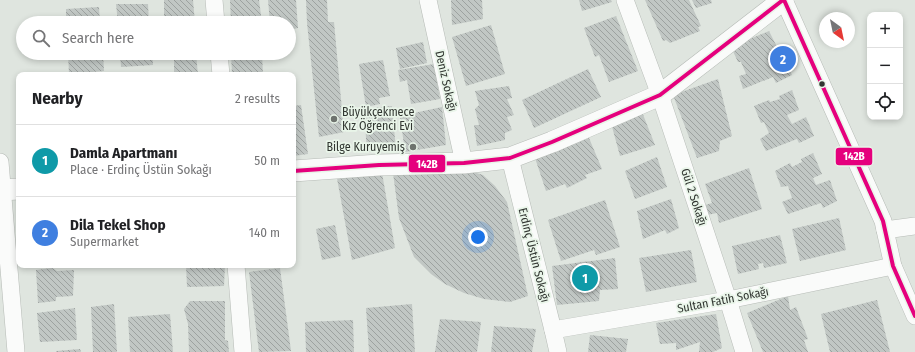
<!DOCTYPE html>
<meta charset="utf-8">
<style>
:root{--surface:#fff;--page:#f6f6f6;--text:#202124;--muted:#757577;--line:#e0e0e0;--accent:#7c3aed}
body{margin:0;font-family:"Fira Sans Condensed",sans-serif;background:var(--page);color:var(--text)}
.controls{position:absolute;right:12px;top:12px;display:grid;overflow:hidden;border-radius:8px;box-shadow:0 2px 6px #0003}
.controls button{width:36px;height:36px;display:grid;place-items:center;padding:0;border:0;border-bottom:1px solid var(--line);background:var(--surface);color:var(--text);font:20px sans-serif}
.compass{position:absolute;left:819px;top:12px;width:36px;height:36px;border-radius:50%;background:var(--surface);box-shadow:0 2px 6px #0003;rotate:147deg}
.you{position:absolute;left:478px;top:237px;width:14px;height:14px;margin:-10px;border:3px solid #fff;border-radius:50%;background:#1a73e8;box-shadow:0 0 0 6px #1a73e833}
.badge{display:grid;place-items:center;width:26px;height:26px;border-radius:50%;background:var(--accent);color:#fff;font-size:13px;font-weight:700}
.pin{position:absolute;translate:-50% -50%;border:2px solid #fff;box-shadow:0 1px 4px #0006}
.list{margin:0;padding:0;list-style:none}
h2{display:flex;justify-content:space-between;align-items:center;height:52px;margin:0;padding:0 16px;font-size:17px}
h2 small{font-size:13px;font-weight:400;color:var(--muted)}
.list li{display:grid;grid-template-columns:26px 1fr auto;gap:12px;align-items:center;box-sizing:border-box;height:72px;padding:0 16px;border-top:1px solid var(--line)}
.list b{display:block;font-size:15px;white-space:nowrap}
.list p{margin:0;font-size:13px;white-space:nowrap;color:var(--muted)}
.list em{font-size:13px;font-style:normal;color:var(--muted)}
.icon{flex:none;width:22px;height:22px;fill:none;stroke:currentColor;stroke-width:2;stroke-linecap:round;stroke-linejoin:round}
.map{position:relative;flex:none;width:915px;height:352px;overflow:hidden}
.search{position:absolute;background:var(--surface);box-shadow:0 2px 6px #0003;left:16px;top:16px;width:280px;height:44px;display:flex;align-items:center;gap:10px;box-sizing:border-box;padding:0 14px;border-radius:22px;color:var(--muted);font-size:15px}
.panel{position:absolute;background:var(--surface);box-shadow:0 2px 6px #0003;left:16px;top:72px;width:280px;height:196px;border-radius:8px}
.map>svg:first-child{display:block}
</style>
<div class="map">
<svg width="915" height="352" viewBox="0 0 915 352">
<defs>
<pattern id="building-back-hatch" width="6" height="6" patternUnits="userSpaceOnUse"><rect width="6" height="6" fill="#c1c7c4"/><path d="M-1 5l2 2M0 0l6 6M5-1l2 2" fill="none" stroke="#9da2a0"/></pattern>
</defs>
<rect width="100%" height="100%" fill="#dfe5df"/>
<g fill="url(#building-back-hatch)">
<polygon points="164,0 193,0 195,23 164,23"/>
<polygon points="230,0 259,0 262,23 231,23"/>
<polygon points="268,0 296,0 298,28 289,30 289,23 270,23"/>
<polygon points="306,0 327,0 328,22 334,22 344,132 319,137 307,23"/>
<polygon points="451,0 482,0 483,19 452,25"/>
<polygon points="579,0 611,0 612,2 582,11"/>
<polygon points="645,0 689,0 701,26 698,27 700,31 670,43 666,40 663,41"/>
<polygon points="692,0 711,0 712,3 696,8"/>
<polygon points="116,4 148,4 149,23 118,23"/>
<polygon points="99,7 100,23 66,23 66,9"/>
<polygon points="616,16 638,71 609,82 599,55 595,57 584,28"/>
<polygon points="491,25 505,74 466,86 452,37"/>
<polygon points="769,31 777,47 771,51 774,58 783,55 792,75 776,83 773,77 743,89 739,76 746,74 741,62 738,62 731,47"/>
<polygon points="423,42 427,63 400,69 396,48"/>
<polygon points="68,53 103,53 104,71 69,74"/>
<polygon points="120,53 152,53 153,65 121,67"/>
<polygon points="174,53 196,53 198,75 174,75"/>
<polygon points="231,53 262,53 263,75 232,75"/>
<polygon points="383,60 390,96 379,98 380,104 366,107 359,64"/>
<polygon points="434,64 440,99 411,104 407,80 400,82 398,70"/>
<polygon points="588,69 601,97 534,128 522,100"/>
<polygon points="718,79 732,136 720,141 719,151 697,158 673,95"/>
<polygon points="509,86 512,98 507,99 514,115 507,117 512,130 505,133 505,140 477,146 474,125 479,125 475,109 479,105 475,91"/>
<polygon points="792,90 799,110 787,115 792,124 806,117 814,136 799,143 797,139 766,151 760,139 769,133 764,122 761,123 754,106 769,100 770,102 780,99 779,96"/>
<polygon points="301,105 308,154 293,156 293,106"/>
<polygon points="392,106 396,150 367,152 364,109"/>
<polygon points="442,107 446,145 405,152 400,116"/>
<polygon points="642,112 655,145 620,156 611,123"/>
<polygon points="589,138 602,169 585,175 587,178 567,188 565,184 546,191 535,158"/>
<polygon points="813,153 822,174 813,178 816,185 830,180 837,201 823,208 821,203 788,214 782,202 792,198 788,186 781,187 775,171 790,163 792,167 802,162 801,159"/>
<polygon points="657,157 667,187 635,199 625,171"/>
<polygon points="381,167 395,248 352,260 336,173"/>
<polygon points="749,168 762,209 719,223 717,213 707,215 702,206 712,203 705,184"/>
<polygon points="467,170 483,175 495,186 507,202 528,296 510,302 484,299 464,293 445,284 431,274 414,257 399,218 393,173"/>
<polygon points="671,199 679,228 667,234 665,230 643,239 637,211"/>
<polygon points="605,200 620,247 596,255 594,250 561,261 548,220"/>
<polygon points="839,218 846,250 800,261 792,229"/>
<polygon points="335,225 341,256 322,260 316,229"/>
<polygon points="780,235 787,263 764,268 763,263 758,264 759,269 738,274 732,246"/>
<polygon points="691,250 697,282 646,292 639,258"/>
<polygon points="615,258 618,289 600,290 599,301 557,305 552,266"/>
<polygon points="186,265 225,265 224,286 187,287"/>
<polygon points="52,268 57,271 74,270 73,296 56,297 56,301 38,303 36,270"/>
<polygon points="280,268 291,351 259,352 249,272"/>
<polygon points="788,296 790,310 796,307 808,339 804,340 808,352 763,352 747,313"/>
<polygon points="877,300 890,352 830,352 821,314"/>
<polygon points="190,301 225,301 225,340 228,341 229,352 189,352 188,324 184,309"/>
<polygon points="114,304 117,352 93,352 91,307"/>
<polygon points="412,304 415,352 369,352 366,308"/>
<polygon points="75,308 77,340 40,342 37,313"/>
<polygon points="170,314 173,352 130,352 128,317"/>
<polygon points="716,314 722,348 713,352 699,352 700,342 676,350 676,343 660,344 656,323"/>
<polygon points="440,319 481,322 477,352 435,352"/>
<polygon points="353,320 354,352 306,352 305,322"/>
<polygon points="494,326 536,329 532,352 491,352"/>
<polygon points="590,335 628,339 626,352 588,352"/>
<polygon points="80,349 81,352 56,352 56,351"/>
</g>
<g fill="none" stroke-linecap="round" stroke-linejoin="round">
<g stroke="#b6bbb6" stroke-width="18">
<g id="minor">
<polyline points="214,0 216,23"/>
<polyline points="428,0 464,163"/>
<polyline points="625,0 660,95 728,300 744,352"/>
<polyline points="784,0 883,221 893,266 915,316"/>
<polyline points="219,53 221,75"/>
<polyline points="510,158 553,330 558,352"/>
<polyline points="0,162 16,352"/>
<polyline points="885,230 915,226"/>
<polyline points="236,265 243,352"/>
<polyline points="553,330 728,300 893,266"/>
</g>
</g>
<g stroke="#b6bbb6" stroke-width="22">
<g id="major">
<polyline points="293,171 379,165 464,163 510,158 552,142 660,95 783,0"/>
<polyline points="0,190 19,189"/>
</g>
</g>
<use href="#minor" stroke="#fafbfa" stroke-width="17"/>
<use href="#major" stroke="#fafbfa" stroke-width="21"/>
<g stroke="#e9f5e9" stroke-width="7">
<g id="bus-1">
<polyline points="784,0 883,221 893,266 915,316"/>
<polyline points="293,171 379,165 464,163 510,158 552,142 660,95 783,0"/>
</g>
</g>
<use href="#bus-1" stroke="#e5007d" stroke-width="4"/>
</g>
<circle fill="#313631" stroke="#e9f5e9" stroke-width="1.5" cx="822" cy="84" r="3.5"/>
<g fill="#6e736e" stroke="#e9f5e9" stroke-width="1.5">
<circle cx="334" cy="119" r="4"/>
<circle cx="413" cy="147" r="4"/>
</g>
<g text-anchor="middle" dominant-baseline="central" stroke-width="3.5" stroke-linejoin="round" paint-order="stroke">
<g font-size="12" fill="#313631" stroke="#e9f5e9">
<text transform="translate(446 81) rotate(77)">Deniz Sokağı</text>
<text transform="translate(694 197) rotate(72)">Gül 2 Sokağı</text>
<text transform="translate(534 255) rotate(76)">Erdinç Üstün Sokağı</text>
<text transform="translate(723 300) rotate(-11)">Sultan Fatih Sokağı</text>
</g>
<g font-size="12" fill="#313631" stroke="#e9f5e9" text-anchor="start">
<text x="342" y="112">Büyükçekmece<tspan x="342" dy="14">Kız Öğrenci Evi</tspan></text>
<text x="405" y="147" text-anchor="end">Bilge Kuruyemiş</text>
</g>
</g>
<g stroke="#e9f5e9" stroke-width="1.5">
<rect x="835" y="147" width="38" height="19" rx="4" fill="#e5007d"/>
<rect x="408" y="154" width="38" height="19" rx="4" fill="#e5007d"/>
</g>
<g font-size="11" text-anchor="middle" font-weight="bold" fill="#fff">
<text x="854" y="160">142B</text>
<text x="427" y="168">142B</text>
</g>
</svg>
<div class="controls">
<button>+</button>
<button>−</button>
<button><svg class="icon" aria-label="locate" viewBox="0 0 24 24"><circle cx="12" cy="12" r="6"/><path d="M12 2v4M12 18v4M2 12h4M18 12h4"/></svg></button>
</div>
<svg class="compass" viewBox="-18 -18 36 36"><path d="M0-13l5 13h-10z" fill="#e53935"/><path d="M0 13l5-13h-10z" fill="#757577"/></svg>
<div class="you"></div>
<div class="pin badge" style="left:585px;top:278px;background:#0f9aa8">1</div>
<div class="pin badge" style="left:783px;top:59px;background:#3f7fe0">2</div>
<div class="search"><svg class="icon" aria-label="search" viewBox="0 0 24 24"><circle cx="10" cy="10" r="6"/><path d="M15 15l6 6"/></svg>Search here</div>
<section class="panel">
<h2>Nearby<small>2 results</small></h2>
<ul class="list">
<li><span class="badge" style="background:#0f9aa8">1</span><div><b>Damla Apartmanı</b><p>Place · Erdinç Üstün Sokağı</p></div><em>50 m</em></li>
<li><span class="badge" style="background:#3f7fe0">2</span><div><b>Dila Tekel Shop</b><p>Supermarket</p></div><em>140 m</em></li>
</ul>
</section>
</div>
